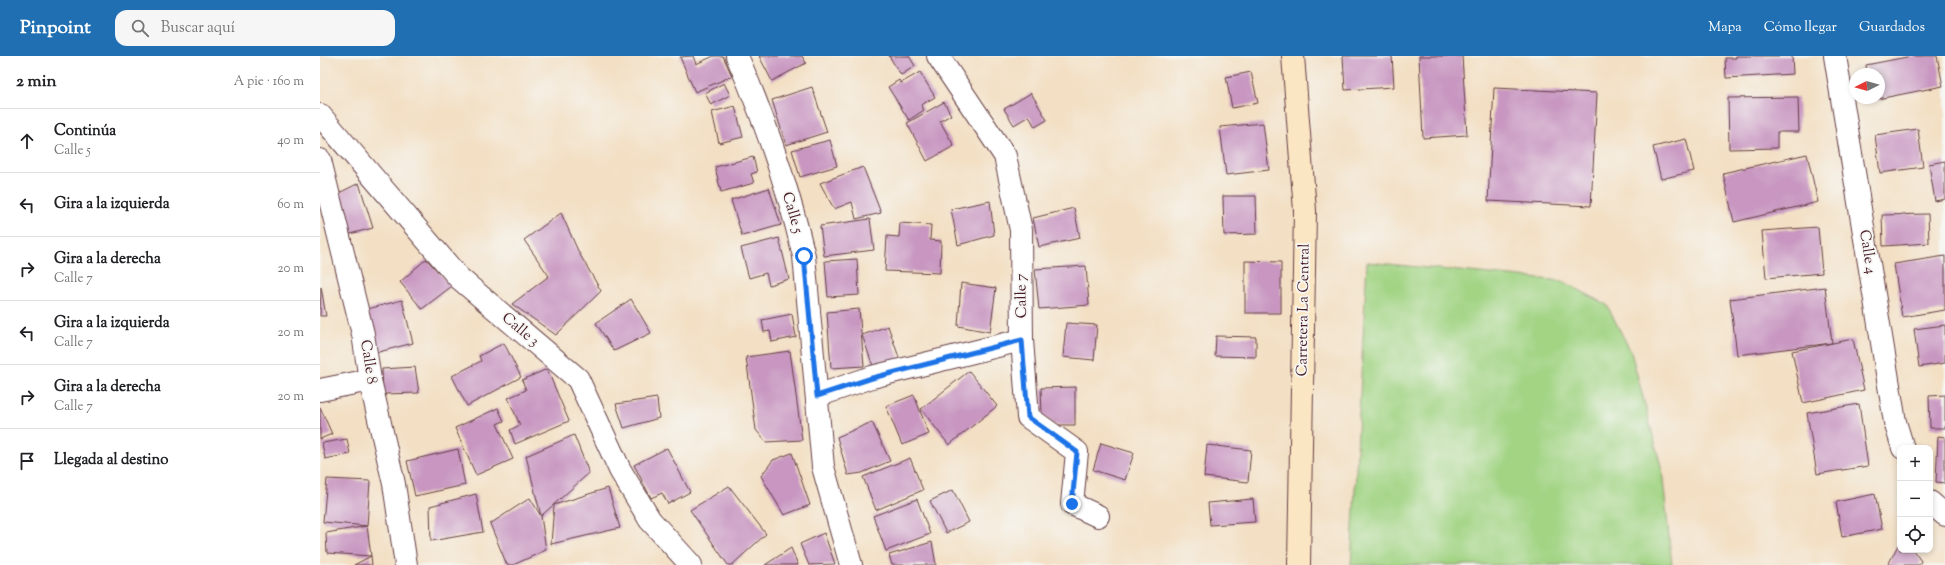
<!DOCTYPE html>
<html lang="es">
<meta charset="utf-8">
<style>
:root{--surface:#fff;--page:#f6f6f6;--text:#202124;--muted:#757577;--line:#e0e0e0;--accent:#1f6fb2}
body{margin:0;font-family:"Sorts Mill Goudy",serif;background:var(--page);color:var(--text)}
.controls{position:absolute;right:12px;bottom:12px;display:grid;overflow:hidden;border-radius:8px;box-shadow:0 2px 6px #0003}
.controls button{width:36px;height:36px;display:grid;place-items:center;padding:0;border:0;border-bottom:1px solid var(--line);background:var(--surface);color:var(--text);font:20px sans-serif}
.compass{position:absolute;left:1529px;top:12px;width:36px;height:36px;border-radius:50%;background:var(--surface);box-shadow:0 2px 6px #0003;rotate:265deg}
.stop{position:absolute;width:12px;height:12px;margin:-9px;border:3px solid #1a73e8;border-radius:50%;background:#fff}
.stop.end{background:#1a73e8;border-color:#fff;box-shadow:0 1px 4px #0008}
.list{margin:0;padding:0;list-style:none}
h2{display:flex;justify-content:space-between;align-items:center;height:52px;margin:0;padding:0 16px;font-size:17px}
h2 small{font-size:13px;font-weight:400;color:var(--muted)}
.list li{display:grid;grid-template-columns:26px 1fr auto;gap:12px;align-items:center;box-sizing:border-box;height:64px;padding:0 16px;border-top:1px solid var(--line)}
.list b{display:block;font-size:15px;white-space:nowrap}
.list p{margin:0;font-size:13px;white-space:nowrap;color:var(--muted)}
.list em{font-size:13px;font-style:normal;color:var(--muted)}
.icon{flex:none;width:22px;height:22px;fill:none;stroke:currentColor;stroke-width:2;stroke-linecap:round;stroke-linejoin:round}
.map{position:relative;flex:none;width:1625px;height:509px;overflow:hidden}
header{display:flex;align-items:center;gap:24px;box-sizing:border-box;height:56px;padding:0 20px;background:var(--accent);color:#fff}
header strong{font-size:19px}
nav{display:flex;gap:22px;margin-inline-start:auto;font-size:14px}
.search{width:280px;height:36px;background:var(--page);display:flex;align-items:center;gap:10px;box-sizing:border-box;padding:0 14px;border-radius:12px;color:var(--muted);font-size:15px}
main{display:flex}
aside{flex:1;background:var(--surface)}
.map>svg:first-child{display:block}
</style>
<header>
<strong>Pinpoint</strong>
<div class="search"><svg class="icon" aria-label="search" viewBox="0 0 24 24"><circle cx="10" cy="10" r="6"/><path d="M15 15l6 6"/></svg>Buscar aquí</div>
<nav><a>Mapa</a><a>Cómo llegar</a><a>Guardados</a></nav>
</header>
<main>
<aside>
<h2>2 min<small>A pie · 160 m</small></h2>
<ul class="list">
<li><svg class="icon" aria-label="ahead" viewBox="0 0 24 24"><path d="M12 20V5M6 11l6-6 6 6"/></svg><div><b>Continúa</b><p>Calle 5</p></div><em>40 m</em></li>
<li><svg class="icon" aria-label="left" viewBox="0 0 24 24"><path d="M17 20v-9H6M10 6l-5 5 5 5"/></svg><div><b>Gira a la izquierda</b></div><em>60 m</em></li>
<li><svg class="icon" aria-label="right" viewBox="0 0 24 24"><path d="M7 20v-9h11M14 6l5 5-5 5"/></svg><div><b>Gira a la derecha</b><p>Calle 7</p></div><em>20 m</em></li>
<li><svg class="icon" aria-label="left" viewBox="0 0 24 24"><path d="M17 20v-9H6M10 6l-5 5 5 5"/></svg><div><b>Gira a la izquierda</b><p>Calle 7</p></div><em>20 m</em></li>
<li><svg class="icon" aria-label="right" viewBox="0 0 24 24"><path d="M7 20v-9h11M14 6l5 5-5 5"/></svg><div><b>Gira a la derecha</b><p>Calle 7</p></div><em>20 m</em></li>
<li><svg class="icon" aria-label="arrive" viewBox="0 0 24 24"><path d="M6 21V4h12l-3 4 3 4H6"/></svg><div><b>Llegada al destino</b></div></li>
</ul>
</aside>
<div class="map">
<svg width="1625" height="509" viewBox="0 0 1625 509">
<rect width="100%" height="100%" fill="#f6f6f2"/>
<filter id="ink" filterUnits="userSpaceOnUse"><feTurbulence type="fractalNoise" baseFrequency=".025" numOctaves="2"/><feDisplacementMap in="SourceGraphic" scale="8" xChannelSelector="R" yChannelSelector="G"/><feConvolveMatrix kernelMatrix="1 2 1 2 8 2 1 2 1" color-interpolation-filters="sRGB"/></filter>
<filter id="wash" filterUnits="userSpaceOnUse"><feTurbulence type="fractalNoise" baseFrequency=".012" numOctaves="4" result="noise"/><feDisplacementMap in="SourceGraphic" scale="16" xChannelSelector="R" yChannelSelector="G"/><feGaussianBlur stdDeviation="0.9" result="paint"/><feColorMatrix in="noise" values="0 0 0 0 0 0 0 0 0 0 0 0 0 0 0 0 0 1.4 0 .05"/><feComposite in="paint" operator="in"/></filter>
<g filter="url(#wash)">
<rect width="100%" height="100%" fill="#f3dfc3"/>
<polygon fill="#a2d484" stroke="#767a58" points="1047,206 1242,225 1287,249 1311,296 1342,414 1352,509 1031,509"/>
<g id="blocks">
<g fill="#c896c1">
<polygon points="373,0 376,8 394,0 403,0 412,20 375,36 360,1"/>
<polygon points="439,0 482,0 486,7 452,25"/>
<polygon points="569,0 589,0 595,10 581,19"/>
<polygon points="1023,0 1072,0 1074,31 1025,34"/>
<polygon points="1099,0 1142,0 1147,79 1103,82"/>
<polygon points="1416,0 1472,0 1473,18 1406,22 1405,2 1416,2"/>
<polygon points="1592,0 1617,0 1623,30 1553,44 1552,42 1559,42 1559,18 1547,18 1546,9"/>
<polygon points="600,16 615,41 601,49 604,54 589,64 568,31 579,24 581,27"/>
<polygon points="931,16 938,47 912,52 906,21"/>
<polygon points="404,27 410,39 391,49 385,37"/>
<polygon points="492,31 507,76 466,89 452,44"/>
<polygon points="1174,32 1277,37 1271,150 1168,145"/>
<polygon points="711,37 727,64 715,71 709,60 694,69 684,53"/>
<polygon points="1478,41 1479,76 1457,76 1457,92 1409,93 1408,42"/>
<polygon points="624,46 631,59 620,65 634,90 607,105 587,67"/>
<polygon points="415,50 423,81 399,87 392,56"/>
<polygon points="943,67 949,114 906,119 900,71"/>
<polygon points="1598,73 1603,111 1560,117 1555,79"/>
<polygon points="1366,83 1374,115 1341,123 1333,91"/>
<polygon points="510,84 517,110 480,121 472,94"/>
<polygon points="1487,98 1498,146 1414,166 1403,117"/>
<polygon points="433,101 437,116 431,118 434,127 401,136 395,111"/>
<polygon points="1625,105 1625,143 1615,145 1609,108"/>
<polygon points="543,111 561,157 536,163 532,146 514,153 500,127"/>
<polygon points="39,127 53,172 26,179 15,139"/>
<polygon points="449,132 461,169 422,180 411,144"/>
<polygon points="903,140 936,140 937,178 904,179"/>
<polygon points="670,145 674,179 638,189 631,153"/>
<polygon points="754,152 760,182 719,191 713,162"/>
<polygon points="241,157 259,197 281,235 236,279 192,248 229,220 204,184"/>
<polygon points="1608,158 1609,187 1563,190 1562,159"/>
<polygon points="550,163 554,194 504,200 500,170"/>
<polygon points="580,167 611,169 610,184 621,185 620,217 565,215 567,180 579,181"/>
<polygon points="1498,171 1502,217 1446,222 1442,175"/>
<polygon points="459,182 469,223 449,229 446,217 429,222 421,192"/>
<polygon points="1625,200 1625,254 1582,261 1574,208"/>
<polygon points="106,203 132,230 102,253 80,226"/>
<polygon points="537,203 539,239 508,241 505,205"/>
<polygon points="925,205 961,206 961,257 925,257"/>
<polygon points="766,210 769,249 719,253 715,213"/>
<polygon points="641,227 676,232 670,276 638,270"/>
<polygon points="1,231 6,260 0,260"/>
<polygon points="1505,231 1512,287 1417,299 1410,243"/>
<polygon points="311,243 331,277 294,295 276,267"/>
<polygon points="82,244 93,287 55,297 44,254"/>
<polygon points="539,253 544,310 511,312 507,256"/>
<polygon points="472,258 476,281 452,286 450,275 444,276 442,264"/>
<polygon points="746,267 777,269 774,304 743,301"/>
<polygon points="1625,269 1625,307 1599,311 1594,273"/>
<polygon points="568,270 581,307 555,316 542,279"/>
<polygon points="896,280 936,281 936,301 895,300"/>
<polygon points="1533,283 1544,334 1483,347 1472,295"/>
<polygon points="184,287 201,321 147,350 132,320 161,305 159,300"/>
<polygon points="470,295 482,384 446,386 436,374 426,301"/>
<polygon points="95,311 99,337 63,338 62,313"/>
<polygon points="227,313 249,365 195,388 190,374 200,369 188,342 206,334 202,324"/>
<polygon points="649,315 677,350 629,389 601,353"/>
<polygon points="755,331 755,369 735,369 722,359 721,332"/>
<polygon points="594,339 609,378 582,389 566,350"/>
<polygon points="1625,339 1625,372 1610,372 1609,340"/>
<polygon points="337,342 339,362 304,372 296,348"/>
<polygon points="1539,348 1548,410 1497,418 1487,357"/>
<polygon points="0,351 12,378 0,383"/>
<polygon points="178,352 184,365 177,368 193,403 156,419 135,372"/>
<polygon points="552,366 570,405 542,417 528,419 517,381"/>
<polygon points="254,379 269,417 221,460 206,400"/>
<polygon points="1618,380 1625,381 1625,427 1616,426"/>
<polygon points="27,383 30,398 5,403 2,387"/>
<polygon points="781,387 814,397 805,424 773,414"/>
<polygon points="887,389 931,394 928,426 884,421"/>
<polygon points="347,392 370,436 348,448 342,437 331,442 314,409"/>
<polygon points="138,393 145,429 95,440 87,405"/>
<polygon points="472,397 490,449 464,459 441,420 453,404"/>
<polygon points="590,402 603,434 556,454 543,421"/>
<polygon points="7,423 50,425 47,470 3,466"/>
<polygon points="409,430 446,478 412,509 408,509 370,454"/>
<polygon points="288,432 300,472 231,488 234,449"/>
<polygon points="633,434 649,466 626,477 610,445"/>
<polygon points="156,438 163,476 111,485 110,450"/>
<polygon points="1555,438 1562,473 1522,481 1516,446"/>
<polygon points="210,442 221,460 226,494 193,509 187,509 170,468"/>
<polygon points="597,443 610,478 566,495 553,460"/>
<polygon points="933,443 935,466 890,469 888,447"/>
<polygon points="47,470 51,500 7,497 6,477"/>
<polygon points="504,477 515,508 489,509 480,488"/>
<polygon points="1580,485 1580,494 1593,494 1601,505 1599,509 1568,509"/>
<polygon points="612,486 616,509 572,509 569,499"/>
<polygon points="471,492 478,509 445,509"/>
<polygon points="51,500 52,509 34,509"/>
</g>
</g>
</g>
<g filter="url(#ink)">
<use href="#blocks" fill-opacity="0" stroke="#633c42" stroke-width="1"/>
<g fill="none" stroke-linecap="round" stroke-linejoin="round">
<g stroke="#633c42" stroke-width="24">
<g id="street">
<path d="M417,0C445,64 468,132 484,200L503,411L531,509"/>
<polyline points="618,0 685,100 701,174 702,284 708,361 757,396 752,448 778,460"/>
<polyline points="1515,0 1575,366 1583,392"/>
<polyline points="0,59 139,222 258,323 300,414 330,464 371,509"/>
<polyline points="0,104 43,278 50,324 74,428 86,509"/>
<polyline points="0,334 50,324"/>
<polyline points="497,340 552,321 702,284"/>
<polyline points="1610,446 1625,459"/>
</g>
</g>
<g stroke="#633c42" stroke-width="24">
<polyline id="secondary" points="973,0 985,155 979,509"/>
</g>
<use href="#street" stroke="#fff" stroke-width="22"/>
<use href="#secondary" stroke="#fbe6c3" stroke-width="22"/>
</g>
</g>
<g fill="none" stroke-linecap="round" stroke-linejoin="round" filter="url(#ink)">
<polyline stroke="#1a73e8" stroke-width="5" points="484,200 497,340 552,322 702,284 708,361 757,396 752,448"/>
</g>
<g text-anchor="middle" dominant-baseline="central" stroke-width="3.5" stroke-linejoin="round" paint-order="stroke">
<g font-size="15" fill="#4a1f2b" stroke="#f6f6f2">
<text transform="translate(472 157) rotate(74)">Calle 5</text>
<text transform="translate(1547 196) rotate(81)">Calle 4</text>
<text transform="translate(702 240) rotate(-91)">Calle 7</text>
<text transform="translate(984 254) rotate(-89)">Carretera La Central</text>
<text transform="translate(200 274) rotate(40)">Calle 3</text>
<text transform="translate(48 306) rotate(81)">Calle 8</text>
</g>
</g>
</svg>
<div class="controls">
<button>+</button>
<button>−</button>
<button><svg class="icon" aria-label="locate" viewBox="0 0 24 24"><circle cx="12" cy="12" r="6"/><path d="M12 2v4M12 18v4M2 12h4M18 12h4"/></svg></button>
</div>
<svg class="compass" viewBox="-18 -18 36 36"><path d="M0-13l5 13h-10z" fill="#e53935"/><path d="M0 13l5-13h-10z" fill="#757577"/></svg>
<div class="stop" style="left:484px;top:200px"></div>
<div class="stop end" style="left:752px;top:448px"></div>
</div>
</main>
